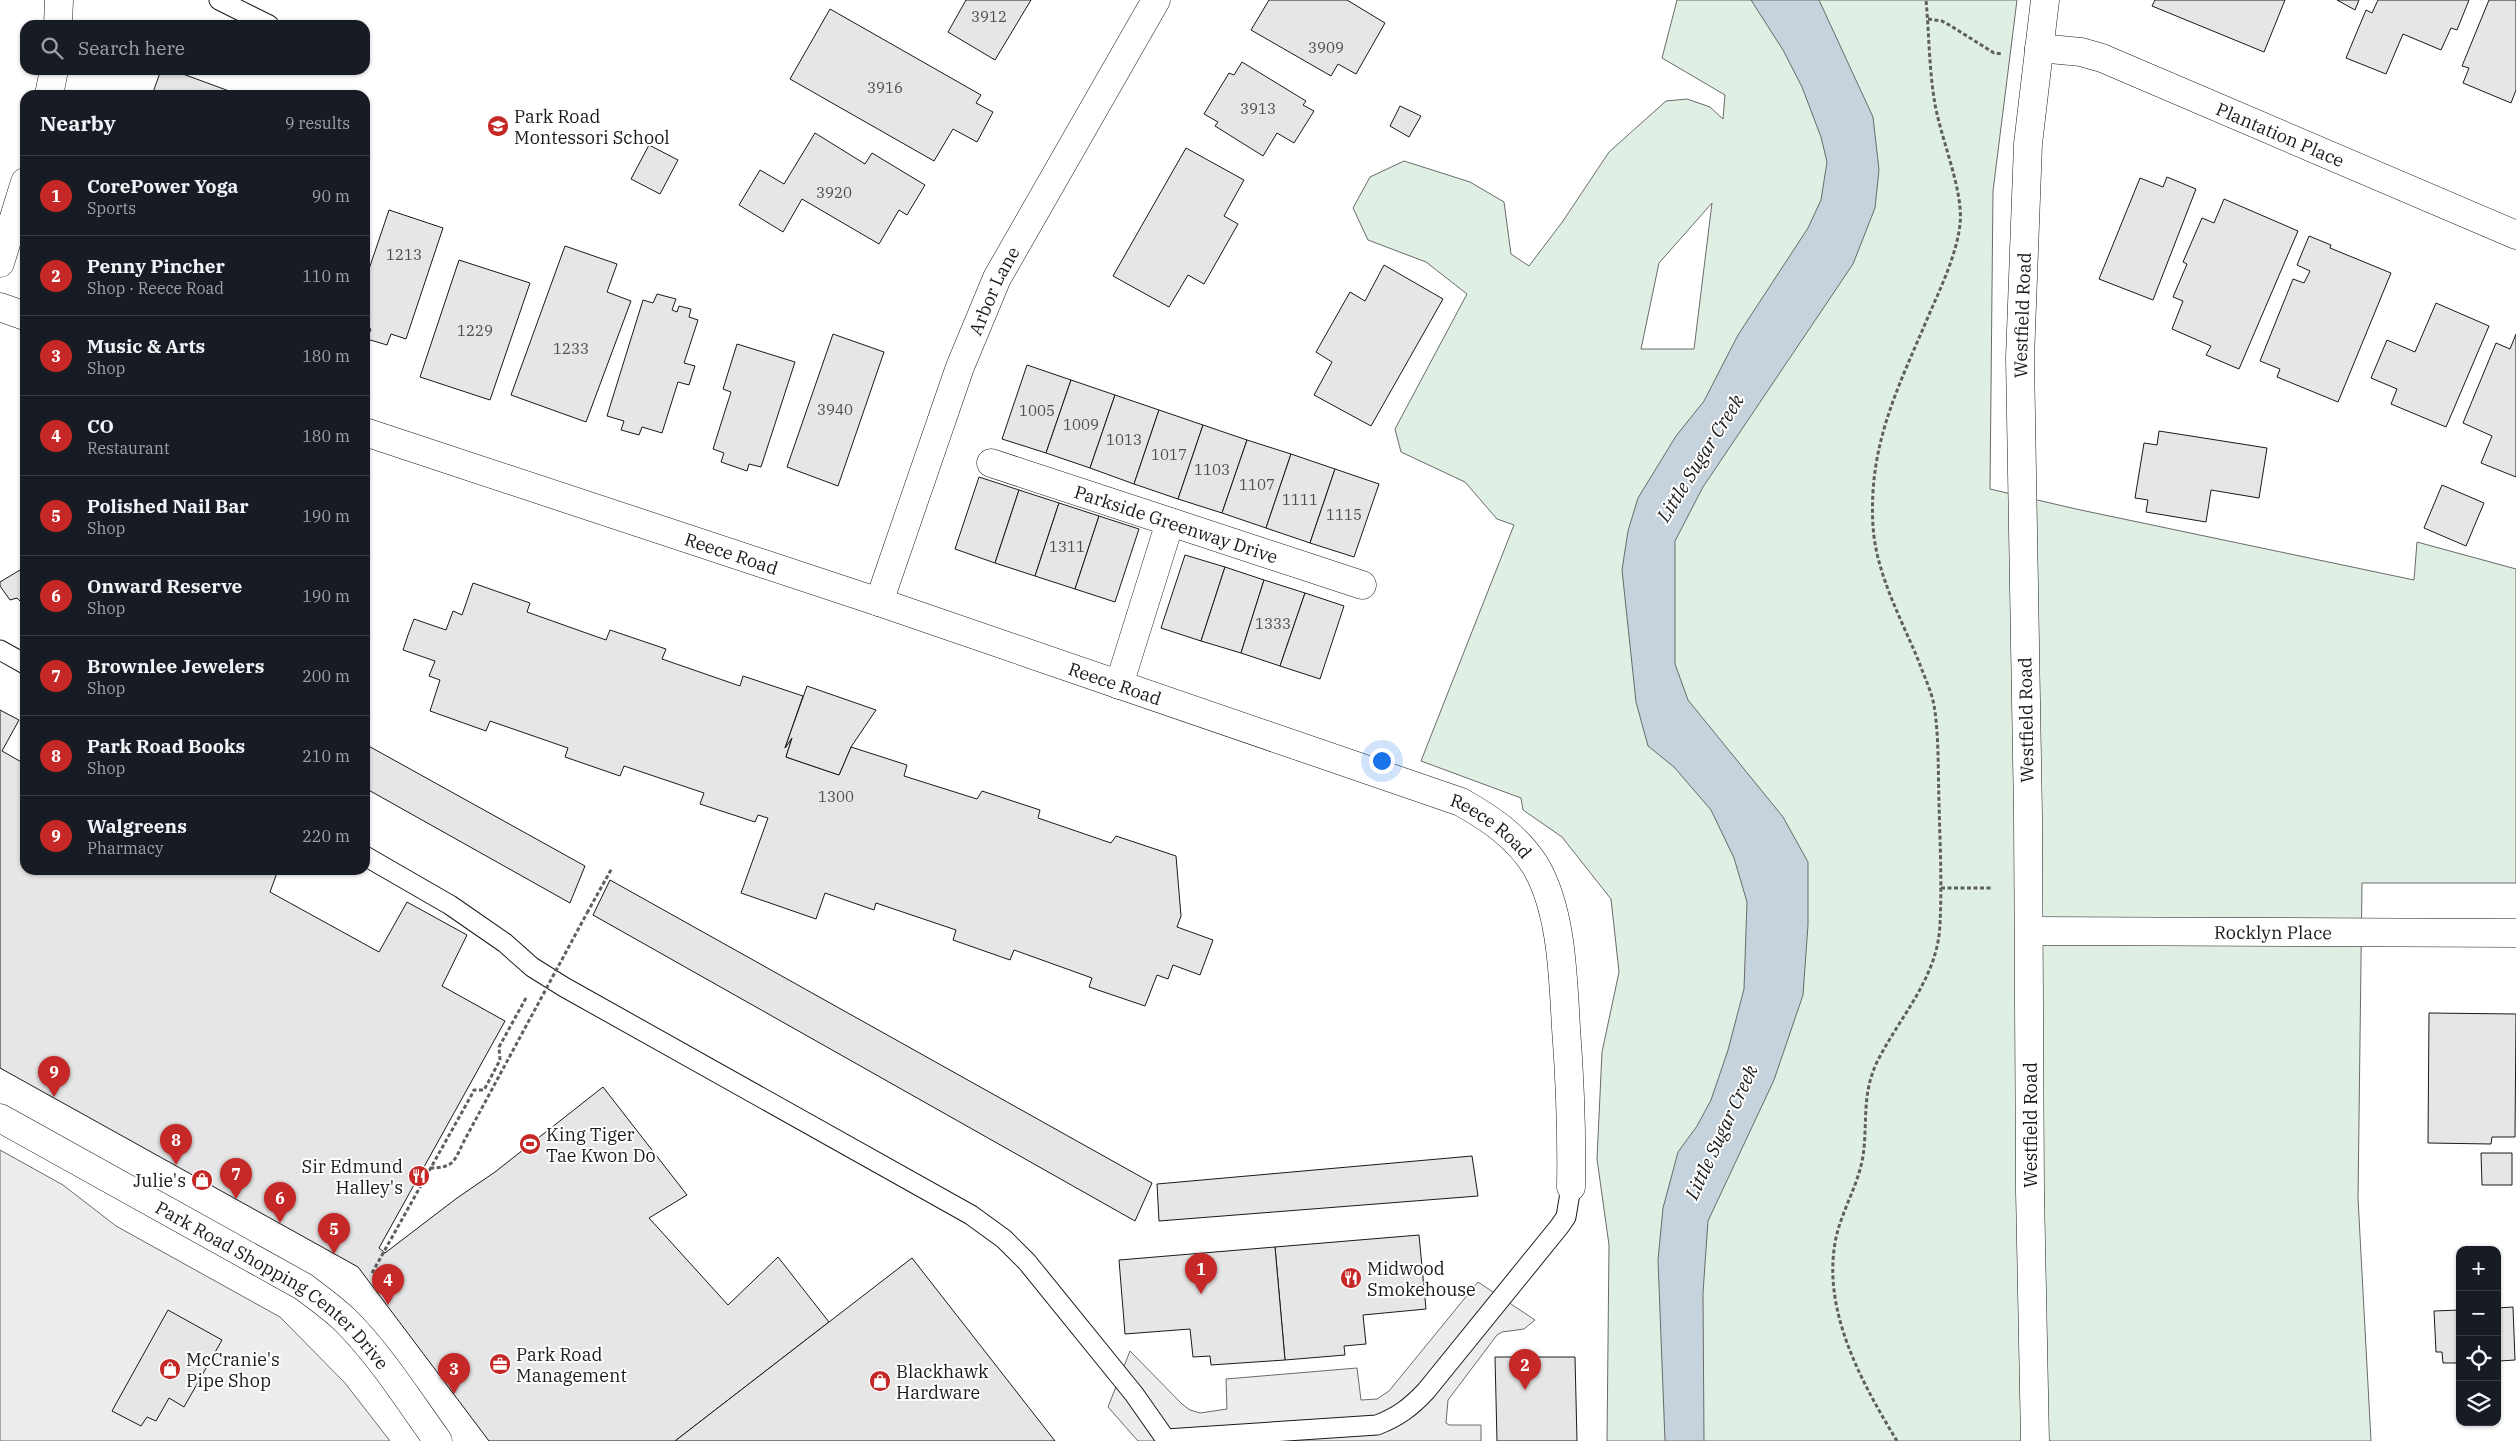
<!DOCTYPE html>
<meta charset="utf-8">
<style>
:root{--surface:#171b24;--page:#20242c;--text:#f1f3f6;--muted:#9ea1a6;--line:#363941;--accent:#c62828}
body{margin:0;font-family:"IBM Plex Serif",serif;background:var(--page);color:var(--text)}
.controls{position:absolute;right:15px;bottom:15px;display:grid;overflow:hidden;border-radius:10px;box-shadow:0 1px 4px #0004}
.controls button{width:45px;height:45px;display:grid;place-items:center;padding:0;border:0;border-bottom:1px solid var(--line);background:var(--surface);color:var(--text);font:25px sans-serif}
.you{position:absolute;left:1381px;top:760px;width:18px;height:18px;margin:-12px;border:4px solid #fff;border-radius:50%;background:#1a73e8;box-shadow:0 0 0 8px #1a73e833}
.badge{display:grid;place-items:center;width:32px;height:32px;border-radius:50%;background:var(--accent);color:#fff;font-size:16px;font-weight:700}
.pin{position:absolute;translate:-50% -41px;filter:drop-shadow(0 1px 2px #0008)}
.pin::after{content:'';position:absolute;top:26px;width:18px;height:15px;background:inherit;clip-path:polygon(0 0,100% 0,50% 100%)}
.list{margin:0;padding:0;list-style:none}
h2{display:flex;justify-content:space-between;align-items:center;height:65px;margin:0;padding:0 20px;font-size:21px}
h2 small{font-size:16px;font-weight:400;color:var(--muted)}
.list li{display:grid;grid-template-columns:32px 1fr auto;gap:15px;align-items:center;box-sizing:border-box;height:80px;padding:0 20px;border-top:1px solid var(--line)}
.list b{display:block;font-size:19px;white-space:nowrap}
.list p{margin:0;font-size:16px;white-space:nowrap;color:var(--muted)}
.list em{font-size:16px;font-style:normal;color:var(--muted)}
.icon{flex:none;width:28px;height:28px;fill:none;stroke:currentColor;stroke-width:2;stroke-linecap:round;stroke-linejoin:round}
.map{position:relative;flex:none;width:2516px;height:1441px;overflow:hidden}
.search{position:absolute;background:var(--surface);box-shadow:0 1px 4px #0004;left:20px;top:20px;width:350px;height:55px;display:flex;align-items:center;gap:12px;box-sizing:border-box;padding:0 18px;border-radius:15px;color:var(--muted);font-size:19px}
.panel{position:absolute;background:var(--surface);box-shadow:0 1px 4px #0004;left:20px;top:90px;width:350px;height:785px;border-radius:15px}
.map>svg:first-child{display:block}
</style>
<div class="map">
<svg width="2516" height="1441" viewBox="0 0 2516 1441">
<rect width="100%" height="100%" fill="#fff"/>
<path fill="#e0efe3" stroke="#6a6a6a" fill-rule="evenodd" d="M1677,0H2017L1993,191L1990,489L2076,509L2414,580L2417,542L2516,569V883H2362L2358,1198L2371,1441H1607L1609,1245L1597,1159L1602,1052L1619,972L1611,899L1562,837L1523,810L1521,798L1421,761L1514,525L1497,519L1465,482L1401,452L1395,429L1467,294L1426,262L1368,240L1353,208L1370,177L1404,161L1470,182L1504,202L1511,254L1529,266L1563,221L1609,152L1666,101L1687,99L1710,107L1723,119L1725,95L1662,58ZM1712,203L1694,349H1641L1659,263Z"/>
<g fill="#ededed" stroke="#6a6a6a">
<polygon points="0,1150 63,1185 116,1226 280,1317 345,1383 390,1441 0,1441"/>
<polygon points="1478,1282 1535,1320 1524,1329 1502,1332 1497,1335 1448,1400 1446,1423 1449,1425 1481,1425 1481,1441 1138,1441 1108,1407 1130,1351 1182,1404 1190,1410 1200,1413 1227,1409 1226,1379 1357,1368 1361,1400 1377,1399 1389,1391"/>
</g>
<polygon fill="#c6d2dc" stroke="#6a6a6a" points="1751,0 1819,0 1873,117 1879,170 1875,208 1853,264 1703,487 1675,541 1675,664 1688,700 1783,817 1808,862 1808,925 1803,995 1774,1080 1708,1221 1703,1293 1704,1441 1665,1441 1658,1260 1663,1208 1678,1152 1697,1126 1711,1100 1728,1050 1744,989 1747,902 1734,858 1711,810 1674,767 1648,746 1636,702 1622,570 1628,531 1638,498 1676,436 1704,401 1738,335 1808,228 1821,200 1827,162 1821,137 1802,87 1783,50"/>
<g fill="#e6e6e6" stroke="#1a1a1a">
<polygon points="966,0 1031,0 995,60 948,32"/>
<polygon points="1269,0 1347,0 1385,23 1356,74 1338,64 1331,76 1251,30"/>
<polygon points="2155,0 2285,0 2264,52 2152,6"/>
<polygon points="2337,0 2359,0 2355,10"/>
<polygon points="2378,0 2469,0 2457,30 2451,28 2441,50 2403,34 2386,74 2346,58 2366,10 2372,13"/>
<polygon points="2489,0 2516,0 2516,90 2511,103 2463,83 2469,68 2462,66"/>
<polygon points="830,9 981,95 976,103 993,112 977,142 953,129 934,161 790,79"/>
<polygon points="1242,62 1306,101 1303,105 1314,111 1294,143 1277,133 1263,156 1215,126 1218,122 1204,114 1229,73 1234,75"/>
<polygon points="161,70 172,70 240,95 152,95"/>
<polygon points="1400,106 1421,116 1409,137 1390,126"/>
<polygon points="815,133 865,164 872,153 925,185 907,215 899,210 879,244 802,199 783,232 739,205 760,170 784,184"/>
<polygon points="649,145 678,160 660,194 631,179"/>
<polygon points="1186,148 1244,180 1224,216 1238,224 1204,284 1188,275 1169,307 1113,276"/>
<polygon points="2167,177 2196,189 2153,300 2099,279 2140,178 2163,187"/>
<polygon points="2224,199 2298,231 2239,369 2206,355 2211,346 2172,329 2183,301 2173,297 2187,264 2183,262 2202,218 2214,223"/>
<polygon points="389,210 443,228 406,339 391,334 387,345 367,339 371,329 365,327 365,281"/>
<polygon points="2309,236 2331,245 2330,248 2391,273 2338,402 2277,377 2280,369 2260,361 2293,279 2304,283 2310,271 2297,265"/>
<polygon points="565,246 617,264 607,292 631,301 586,422 511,395"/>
<polygon points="459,260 530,283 490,400 420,377"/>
<polygon points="1384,265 1443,299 1371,426 1314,395 1332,362 1316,352 1350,292 1365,301"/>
<polygon points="657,294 676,299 672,310 677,312 679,306 691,309 689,317 698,320 684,363 695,366 689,385 678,382 662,433 642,427 639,435 621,430 624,421 607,416 643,300 653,303"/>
<polygon points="2436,303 2489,326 2446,427 2391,404 2397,389 2371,378 2387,340 2415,352"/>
<polygon points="833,334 884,352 838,486 787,467"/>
<polygon points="2516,334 2516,477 2481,463 2492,436 2463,423 2496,343 2510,349"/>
<polygon points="737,344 795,362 761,467 749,464 747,471 721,462 724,453 713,449 731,392 723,389"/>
<polygon points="1027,365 1071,380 1046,453 1002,439"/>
<polygon points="1071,380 1115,395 1090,468 1046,453"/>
<polygon points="1115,395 1159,410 1134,484 1090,468"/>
<polygon points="1159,410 1203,425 1178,499 1134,484"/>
<polygon points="1203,425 1247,440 1222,513 1178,499"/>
<polygon points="2159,431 2267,448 2259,498 2211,490 2206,522 2146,512 2148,500 2135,498 2144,443 2157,445"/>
<polygon points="1247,440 1291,454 1266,528 1222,513"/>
<polygon points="1291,454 1335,469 1310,543 1266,528"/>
<polygon points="1335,469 1379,484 1354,557 1310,543"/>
<polygon points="979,477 1019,490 995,563 955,549"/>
<polygon points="2442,485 2484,503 2466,546 2424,528"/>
<polygon points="1019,490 1059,503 1035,576 995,563"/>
<polygon points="1059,503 1099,516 1075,589 1035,576"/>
<polygon points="1099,516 1139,529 1115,602 1075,589"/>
<polygon points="1185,555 1225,567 1201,641 1161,628"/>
<polygon points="25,567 25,606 17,598 10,600 0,586 0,582"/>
<polygon points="1225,567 1264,580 1241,653 1201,641"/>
<polygon points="1264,580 1305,593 1280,666 1241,653"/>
<polygon points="473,583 530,603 527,612 606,640 610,630 666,649 662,659 740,686 743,676 803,696 785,748 792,738 786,757 839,775 851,747 907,765 904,776 977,799 982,791 1040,810 1038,818 1111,843 1116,836 1176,856 1181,916 1177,927 1213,940 1200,975 1173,965 1168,979 1157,975 1145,1006 1089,987 1092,978 1014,950 1010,960 953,940 956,930 876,903 874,910 825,893 816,919 741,893 768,818 758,815 755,822 700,804 704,793 624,766 620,776 565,757 568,748 490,721 486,731 430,711 440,680 429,676 435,661 403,650 408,635 414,619 446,630 453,611 462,615"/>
<polygon points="1305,593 1344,606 1320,679 1280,666"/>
<polygon points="807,686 876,710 851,747 839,775 786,757 792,738 785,748"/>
<polygon points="0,710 19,720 2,751 25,764 25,870 278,870 270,892 379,952 407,902 467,935 442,986 505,1021 379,1248 385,1253 457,1198 495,1172 603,1087 687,1195 649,1218 728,1305 778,1257 829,1322 675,1441 489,1441 358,1267 0,1068"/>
<polygon points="365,744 585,866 570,903 365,788"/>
<polygon points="610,880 1152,1183 1135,1221 593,915"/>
<polygon points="2429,1013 2516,1014 2515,1137 2492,1137 2491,1144 2428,1143"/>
<polygon points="2481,1153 2512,1153 2512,1185 2482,1185"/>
<polygon points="1472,1156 1478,1196 1159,1221 1157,1184"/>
<polygon points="1419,1235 1426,1309 1363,1315 1366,1344 1344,1346 1345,1355 1285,1360 1275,1247"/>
<polygon points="1275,1247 1285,1360 1211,1365 1210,1356 1193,1357 1190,1329 1125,1334 1119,1260"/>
<polygon points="912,1258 1055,1441 675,1441 829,1322"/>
<polygon points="2513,1307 2515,1360 2500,1361 2500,1368 2497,1368 2497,1308"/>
<polygon points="168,1310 222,1340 184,1407 169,1398 156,1421 147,1417 141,1426 112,1411"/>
<polygon points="2460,1310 2460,1369 2458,1369 2458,1363 2443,1363 2442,1352 2436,1352 2434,1311"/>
<polygon points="1495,1357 1575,1357 1577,1441 1497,1441"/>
</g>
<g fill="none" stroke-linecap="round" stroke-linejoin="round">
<g stroke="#1a1a1a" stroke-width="21">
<g id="lane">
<polyline points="219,0 269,25"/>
<polyline points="0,650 25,664"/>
<polyline points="365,856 450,905 505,943 532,967 564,987 971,1215 1004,1239 1027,1262 1134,1394 1167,1441"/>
<path d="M1166,1439L1377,1425C1398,1417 1411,1407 1426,1391L1559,1227L1566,1217L1571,1187"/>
</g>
</g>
<g stroke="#1a1a1a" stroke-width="29">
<g id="street">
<polyline points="58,25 59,0"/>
<path id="s1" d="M2039,48L2081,52L2102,58L2516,235"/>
<polyline points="49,95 54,70"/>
<polyline points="0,263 25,182"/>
<polyline points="0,307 25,316"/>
<path id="s2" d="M365,432L879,602L1461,802C1491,819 1516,836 1535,865C1562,910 1563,977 1566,1028C1570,1081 1572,1133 1571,1187"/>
<path id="s3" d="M991,463L1362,585"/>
<path id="s4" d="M879,602L960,367L997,278L1156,0"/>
<polyline points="1119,685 1170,522"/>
<path id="s5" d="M2029,931L2516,933"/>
<path id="s6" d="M0,1118L304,1287C318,1298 333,1308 346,1321C381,1356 409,1401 438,1441"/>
<path id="s7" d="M2035,1441L2030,1191L2028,815L2020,358L2028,144L2045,0"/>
</g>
</g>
<g stroke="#5f5f5f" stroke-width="3" stroke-dasharray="4 2.5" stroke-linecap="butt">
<polyline points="1928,19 1942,21 1951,26 1994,53 2002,54"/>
<polyline points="1941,888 1993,888"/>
<polyline points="587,913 612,868"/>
<path d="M430,1168C453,1168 454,1162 463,1143"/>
<polyline points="372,1273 471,1096 474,1090 484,1090 500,1060 499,1047 526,998"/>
<path d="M1897,1441C1862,1383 1823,1313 1835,1243C1840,1213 1858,1187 1863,1156C1868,1122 1861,1094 1878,1060C1901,1015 1938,977 1940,924C1942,884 1940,843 1939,803C1938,771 1939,736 1934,705C1931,690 1924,676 1919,662C1901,618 1876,574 1873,526C1868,442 1900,384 1931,310C1943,283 1957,252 1960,224C1964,190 1939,135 1934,98C1929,66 1929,32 1926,0"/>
</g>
<use href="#lane" stroke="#fff" stroke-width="19"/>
<use href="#street" stroke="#fff" stroke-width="28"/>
<polyline stroke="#5f5f5f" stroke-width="3" stroke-dasharray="4 2.5" stroke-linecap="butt" points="463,1143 587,913"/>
</g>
<defs>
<g id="school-disc" transform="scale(1.125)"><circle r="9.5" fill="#c62828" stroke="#fff"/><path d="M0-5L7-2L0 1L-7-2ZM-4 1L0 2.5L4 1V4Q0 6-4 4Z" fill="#fff"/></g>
<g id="stadium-disc" transform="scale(1.125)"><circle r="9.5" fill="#c62828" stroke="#fff"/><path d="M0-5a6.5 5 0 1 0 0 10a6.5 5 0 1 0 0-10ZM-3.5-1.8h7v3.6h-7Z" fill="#fff"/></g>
<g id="restaurant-disc" transform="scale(1.125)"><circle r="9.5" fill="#c62828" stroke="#fff"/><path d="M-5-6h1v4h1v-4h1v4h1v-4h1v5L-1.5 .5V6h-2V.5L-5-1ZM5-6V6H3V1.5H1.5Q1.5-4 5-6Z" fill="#fff"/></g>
<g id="shop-disc" transform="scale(1.125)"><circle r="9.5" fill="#c62828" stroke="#fff"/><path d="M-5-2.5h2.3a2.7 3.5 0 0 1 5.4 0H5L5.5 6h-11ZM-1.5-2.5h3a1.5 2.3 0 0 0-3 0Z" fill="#fff"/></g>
<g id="office-disc" transform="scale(1.125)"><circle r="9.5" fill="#c62828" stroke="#fff"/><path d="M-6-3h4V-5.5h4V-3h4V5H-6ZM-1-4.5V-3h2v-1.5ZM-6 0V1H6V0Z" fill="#fff"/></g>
</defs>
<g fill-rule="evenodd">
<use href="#school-disc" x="498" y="126"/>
<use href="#stadium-disc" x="530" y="1144"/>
<use href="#restaurant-disc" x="419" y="1176"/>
<use href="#shop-disc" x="202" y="1180"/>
<use href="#restaurant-disc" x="1351" y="1278"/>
<use href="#office-disc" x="500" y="1364"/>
<use href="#shop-disc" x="170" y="1369"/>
<use href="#shop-disc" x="880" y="1381"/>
</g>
<g text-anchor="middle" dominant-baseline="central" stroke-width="4" stroke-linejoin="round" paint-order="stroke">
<g font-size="15" fill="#4d4d4d">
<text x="989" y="16">3912</text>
<text x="1326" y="47">3909</text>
<text x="885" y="87">3916</text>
<text x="1258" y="108">3913</text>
<text x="834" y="192">3920</text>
<text x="404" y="254">1213</text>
<text x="475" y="330">1229</text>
<text x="571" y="348">1233</text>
<text x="835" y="409">3940</text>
<text x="1037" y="410">1005</text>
<text x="1081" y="424">1009</text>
<text x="1124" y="439">1013</text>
<text x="1169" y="454">1017</text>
<text x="1212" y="469">1103</text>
<text x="1257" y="484">1107</text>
<text x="1300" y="499">1111</text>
<text x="1344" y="514">1115</text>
<text x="1067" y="546">1311</text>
<text x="1273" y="623">1333</text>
<text x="836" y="796">1300</text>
</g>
<g font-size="18" fill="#1a1a1a" stroke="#fff" text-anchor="start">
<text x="514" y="116">Park Road<tspan x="514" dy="21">Montessori School</tspan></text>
<text x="546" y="1134">King Tiger<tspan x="546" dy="21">Tae Kwon Do</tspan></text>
<text x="403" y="1166" text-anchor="end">Sir Edmund<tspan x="403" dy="21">Halley's</tspan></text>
<text x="186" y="1180" text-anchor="end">Julie's</text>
<text x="1367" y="1268">Midwood<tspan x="1367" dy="21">Smokehouse</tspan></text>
<text x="516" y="1354">Park Road<tspan x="516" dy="21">Management</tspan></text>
<text x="186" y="1359">McCranie's<tspan x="186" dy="21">Pipe Shop</tspan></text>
<text x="896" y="1371">Blackhawk<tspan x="896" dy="21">Hardware</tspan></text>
</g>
<g font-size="18" fill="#1a1a1a" stroke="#fff">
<text stroke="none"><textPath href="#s1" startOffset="258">Plantation Place</textPath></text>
<text stroke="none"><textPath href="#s4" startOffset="332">Arbor Lane</textPath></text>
<text stroke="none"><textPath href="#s7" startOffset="1126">Westfield Road</textPath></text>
<text stroke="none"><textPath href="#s3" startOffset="195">Parkside Greenway Drive</textPath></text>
<text stroke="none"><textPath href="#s2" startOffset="386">Reece Road</textPath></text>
<text stroke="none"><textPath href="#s2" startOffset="791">Reece Road</textPath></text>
<text transform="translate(2026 720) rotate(-91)">Westfield Road</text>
<text stroke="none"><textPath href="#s2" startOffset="1195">Reece Road</textPath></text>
<text stroke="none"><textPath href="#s5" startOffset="244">Rocklyn Place</textPath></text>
<text transform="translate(2030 1125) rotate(-90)">Westfield Road</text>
<text stroke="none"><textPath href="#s6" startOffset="321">Park Road Shopping Center Drive</textPath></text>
</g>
<g font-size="19" font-style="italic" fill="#1a1a1a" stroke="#fff">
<text transform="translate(1700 458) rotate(-58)">Little Sugar Creek</text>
<text transform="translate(1721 1132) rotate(-65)">Little Sugar Creek</text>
</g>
</g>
</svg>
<div class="controls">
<button>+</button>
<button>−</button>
<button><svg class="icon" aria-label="locate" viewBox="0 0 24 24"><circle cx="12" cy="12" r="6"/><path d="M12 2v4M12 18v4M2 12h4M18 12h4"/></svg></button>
<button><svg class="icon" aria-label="layers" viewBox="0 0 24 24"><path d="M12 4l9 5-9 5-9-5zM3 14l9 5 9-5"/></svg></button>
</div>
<div class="you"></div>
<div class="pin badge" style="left:1201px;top:1294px">1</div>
<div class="pin badge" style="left:1525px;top:1390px">2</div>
<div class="pin badge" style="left:454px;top:1394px">3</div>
<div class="pin badge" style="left:388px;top:1305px">4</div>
<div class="pin badge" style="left:334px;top:1254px">5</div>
<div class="pin badge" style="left:280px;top:1223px">6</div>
<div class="pin badge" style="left:236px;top:1199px">7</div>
<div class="pin badge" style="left:176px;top:1165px">8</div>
<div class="pin badge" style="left:54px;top:1097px">9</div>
<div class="search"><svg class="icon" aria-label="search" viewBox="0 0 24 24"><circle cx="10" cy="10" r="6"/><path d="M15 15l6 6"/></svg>Search here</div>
<section class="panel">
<h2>Nearby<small>9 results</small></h2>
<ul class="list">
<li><span class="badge">1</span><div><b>CorePower Yoga</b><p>Sports</p></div><em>90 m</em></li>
<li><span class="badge">2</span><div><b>Penny Pincher</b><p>Shop · Reece Road</p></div><em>110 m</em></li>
<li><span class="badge">3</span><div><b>Music &amp; Arts</b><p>Shop</p></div><em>180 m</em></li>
<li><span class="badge">4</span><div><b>CO</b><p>Restaurant</p></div><em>180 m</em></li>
<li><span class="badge">5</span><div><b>Polished Nail Bar</b><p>Shop</p></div><em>190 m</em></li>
<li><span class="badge">6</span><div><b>Onward Reserve</b><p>Shop</p></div><em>190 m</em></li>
<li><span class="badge">7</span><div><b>Brownlee Jewelers</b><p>Shop</p></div><em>200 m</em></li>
<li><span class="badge">8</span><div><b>Park Road Books</b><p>Shop</p></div><em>210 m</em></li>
<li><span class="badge">9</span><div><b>Walgreens</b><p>Pharmacy</p></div><em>220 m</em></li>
</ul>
</section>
</div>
